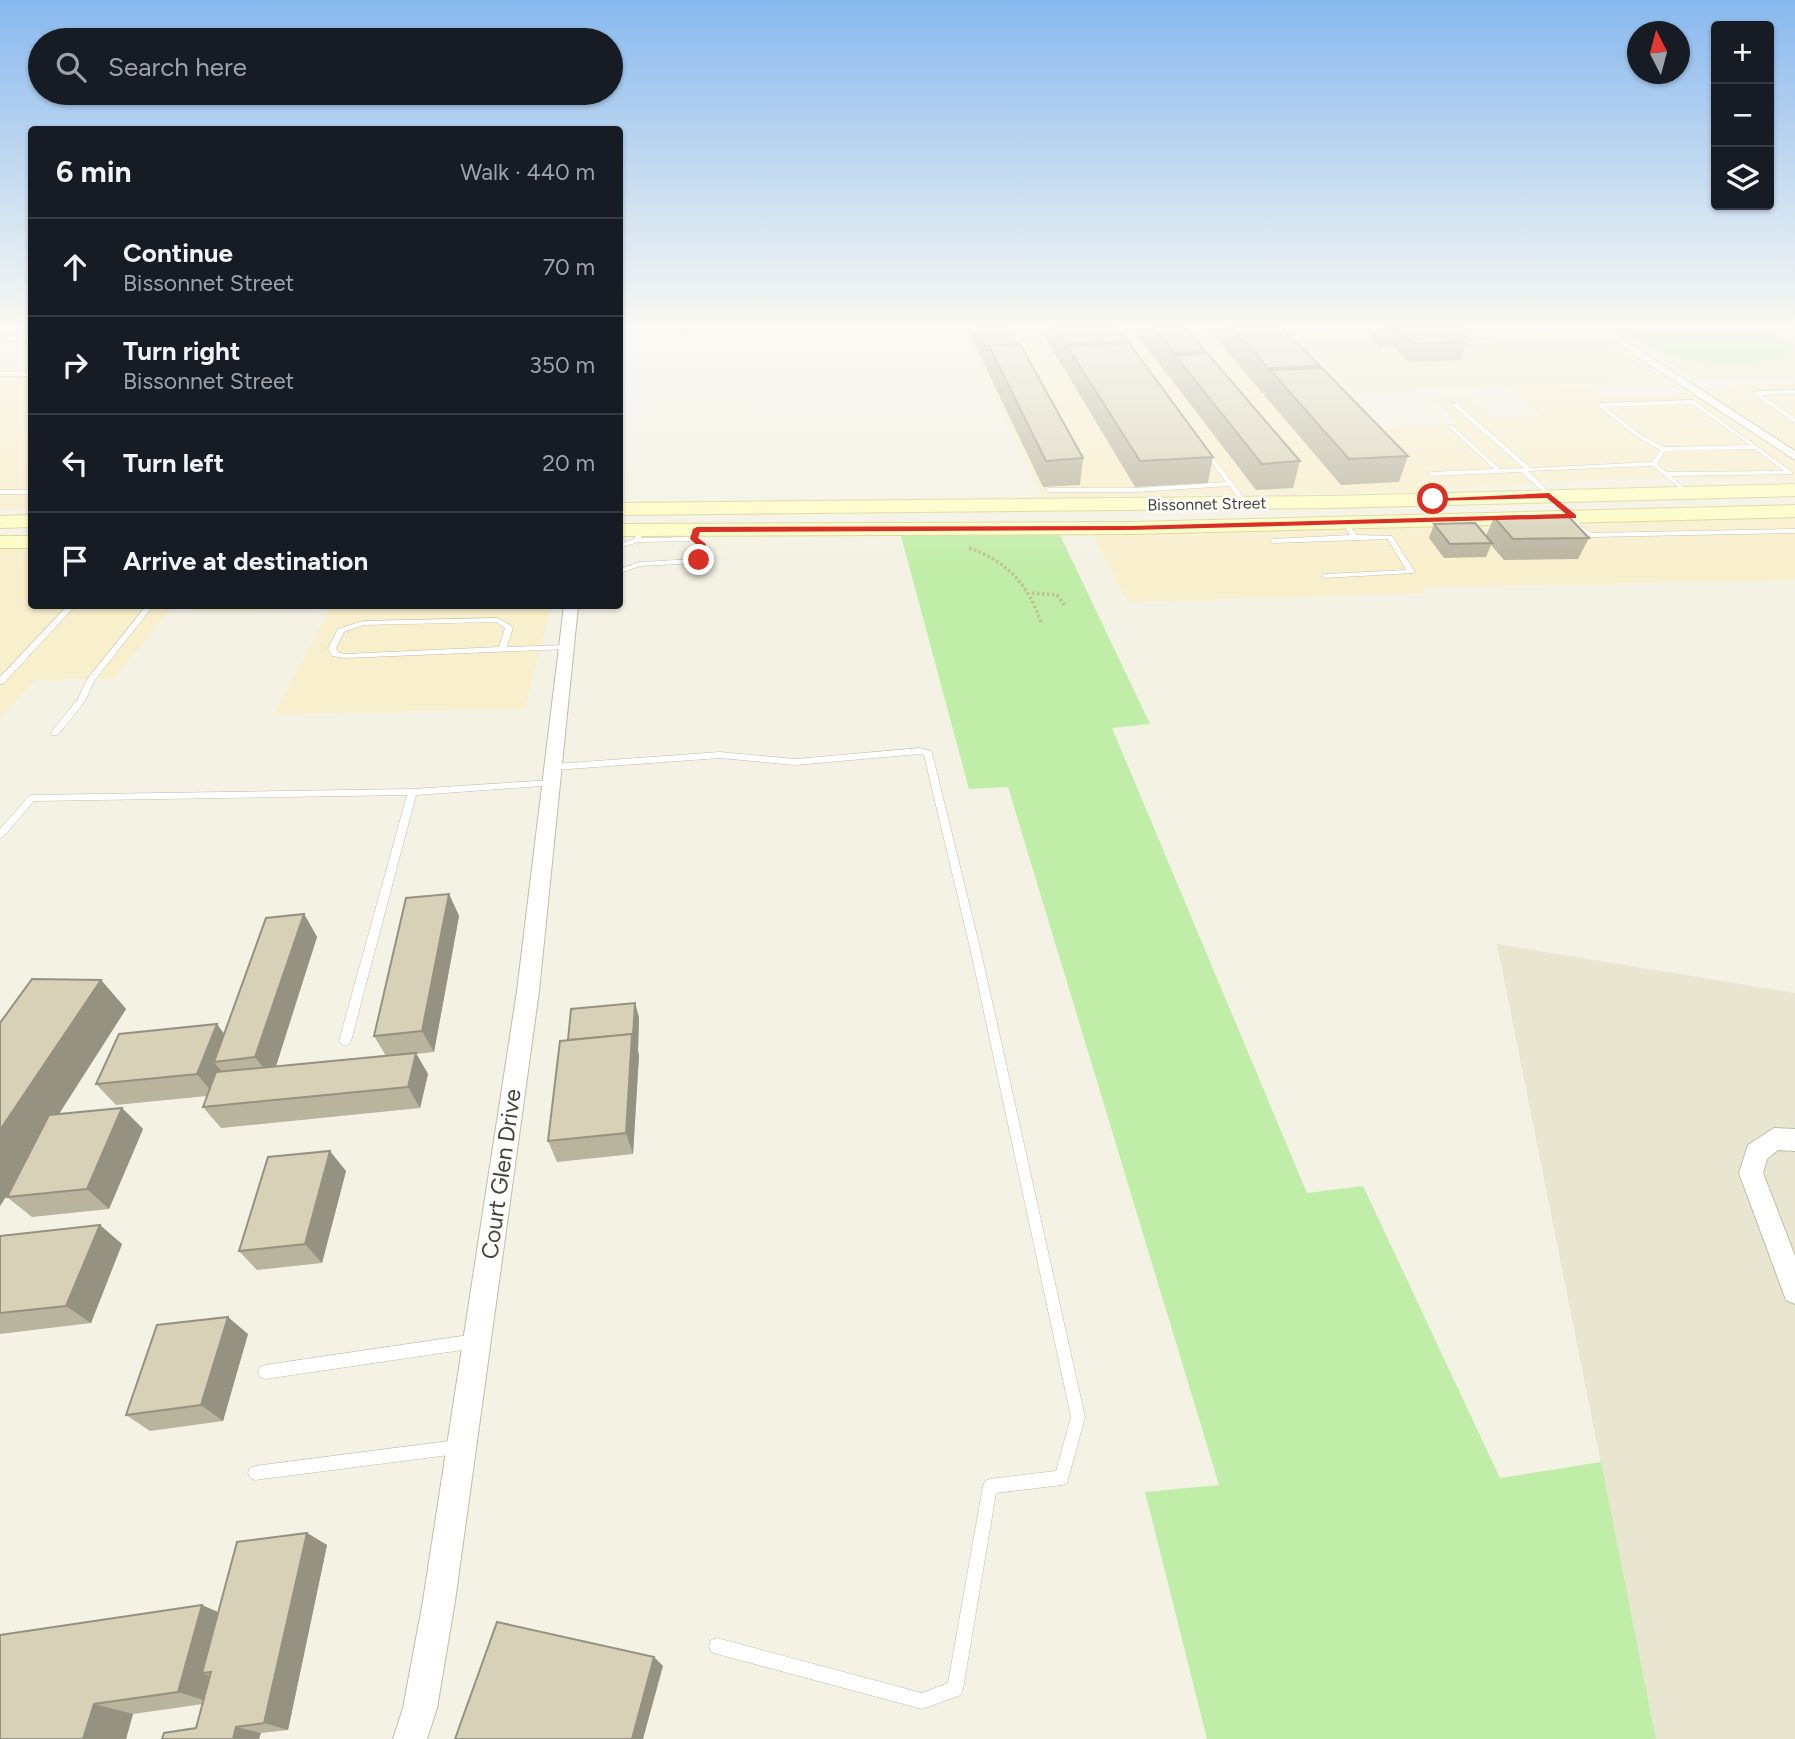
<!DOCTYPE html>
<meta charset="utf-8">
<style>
:root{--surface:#171b24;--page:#242831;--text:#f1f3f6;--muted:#9ea1a6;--line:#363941}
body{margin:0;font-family:Figtree,sans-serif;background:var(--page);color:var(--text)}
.controls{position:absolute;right:21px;top:21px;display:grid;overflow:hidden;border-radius:7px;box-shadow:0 2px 5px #0004}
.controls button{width:63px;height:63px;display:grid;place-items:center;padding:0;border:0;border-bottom:2px solid var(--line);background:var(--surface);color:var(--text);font:35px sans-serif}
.compass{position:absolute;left:1627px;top:21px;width:63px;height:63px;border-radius:50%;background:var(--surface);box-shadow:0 2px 5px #0004;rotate:354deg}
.stop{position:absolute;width:21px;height:21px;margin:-16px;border:5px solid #d93025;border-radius:50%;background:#fff}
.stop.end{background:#d93025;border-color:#fff;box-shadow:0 2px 7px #0008}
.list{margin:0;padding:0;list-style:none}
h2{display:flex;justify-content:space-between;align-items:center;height:91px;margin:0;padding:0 28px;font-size:30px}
h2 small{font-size:23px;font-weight:400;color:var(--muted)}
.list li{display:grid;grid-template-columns:46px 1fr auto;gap:21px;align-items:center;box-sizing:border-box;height:98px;padding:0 28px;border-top:2px solid var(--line)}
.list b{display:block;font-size:26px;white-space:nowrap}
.list p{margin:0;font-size:23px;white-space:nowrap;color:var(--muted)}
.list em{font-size:23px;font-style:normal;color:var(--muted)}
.icon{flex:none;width:38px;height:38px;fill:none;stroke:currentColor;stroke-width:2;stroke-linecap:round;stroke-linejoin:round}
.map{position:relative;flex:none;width:1795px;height:1739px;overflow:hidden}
.search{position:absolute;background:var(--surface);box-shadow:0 2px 5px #0004;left:28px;top:28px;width:595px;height:77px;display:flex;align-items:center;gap:18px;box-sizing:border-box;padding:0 24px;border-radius:38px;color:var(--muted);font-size:26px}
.panel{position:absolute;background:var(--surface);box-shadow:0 2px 5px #0004;left:28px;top:126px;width:595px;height:483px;border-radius:7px}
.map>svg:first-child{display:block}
</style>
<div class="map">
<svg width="1795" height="1739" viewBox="0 0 1795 1739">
<rect width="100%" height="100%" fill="#f4f2e4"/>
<polygon fill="#e8e6d1" points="1497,944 1795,993 1795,1739 1656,1739"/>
<g fill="#f8efcc">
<polygon points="961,327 1283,327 1383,428 1459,424 1433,399 1469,398 1493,418 1542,416 1507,387 1589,385 1604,396 1680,394 1728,390 1735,384 1795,383 1795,479 1622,478 1410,492 1042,497"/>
<rect x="0" y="367" width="31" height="143"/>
<polygon points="1795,517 1795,580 1423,587 1424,593 1128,602 1092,533"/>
<polygon points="0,547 31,547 32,606 173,606 114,678 35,680 0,719"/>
<polygon points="198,606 551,606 525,709 274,714 330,609 194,611"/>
</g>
<g fill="#efeccc">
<polygon points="1288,327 1585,327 1667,381 1352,391"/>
<polygon points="1612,327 1795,327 1795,379 1697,380"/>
</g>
<g fill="#c0eda8">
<path d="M1614,327H1762L1779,336L1788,347L1784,356C1728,376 1662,358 1614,327Z"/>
<polygon points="1060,535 1150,724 1112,728 1307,1193 1363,1186 1500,1478 1601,1462 1656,1739 1207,1739 1145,1492 1219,1485 1008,787 969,789 901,536"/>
</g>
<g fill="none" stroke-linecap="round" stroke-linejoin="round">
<g stroke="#c0bda6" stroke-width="1">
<g id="lane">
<polygon points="1518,327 1524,327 1484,343 1465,345 1462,343 1481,341"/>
<rect x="0" y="372" width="32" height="4"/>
<polygon points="1795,390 1795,394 1761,395 1795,418 1795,423 1752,393 1755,391"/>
<path d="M1693,400L1792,472V474L1671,476L1688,491L1689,492L1686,494L1653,466L1528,471L1552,495L1549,497L1521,472L1431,476L1428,474L1431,472L1494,469L1450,428L1449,427L1452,425L1500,469L1524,468L1452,405V403H1456L1531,468L1652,462L1660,450L1637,437L1597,405L1600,403ZM1692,404L1750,445L1664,447L1641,435L1605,407ZM1755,449L1784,471L1667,472L1657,464L1665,451Z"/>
<polygon points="1206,449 1208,450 1247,502 1247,504 1243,504 1229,486 1137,492 1048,492 1045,490 1048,488 1137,488 1226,482 1203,451"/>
<rect x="0" y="490" width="32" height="4"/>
<path d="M1571,515H1575L1581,526L1592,533L1795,529V533L1591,537C1580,533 1570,526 1571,515Z"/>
<polygon points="1345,520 1347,521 1356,535 1392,536 1415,572 1413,573 1325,578 1321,576 1325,574 1406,570 1388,539 1273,543 1270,541 1273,539 1350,535 1342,522"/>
<polygon points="639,533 642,535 641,538 691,537 694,533 698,533 698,538 705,544 701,561 698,563 640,566 620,573 620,569 639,562 695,559 698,545 693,541 638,542 620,548 620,544 634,539 637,534"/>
<polygon points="67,606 75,606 3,684 0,684 0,677"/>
<polygon points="146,606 153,606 95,680 85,701 58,735 52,735 51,733 52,731 77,700 88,678"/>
<path d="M498,618L513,627L507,647L567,645L571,647L567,649L344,658L332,656L328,648L338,629L363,621ZM496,622L505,628L499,647L344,654L338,652L336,648L344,632L364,625Z"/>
<polygon points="920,748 931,751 932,753 981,952 1085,1417 1067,1483 1062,1485 996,1493 963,1689 961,1695 922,1709 717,1654 711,1652 709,1646 711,1640 717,1638 922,1693 948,1683 983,1486 985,1481 990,1479 1056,1471 1071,1417 971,952 924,755 920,754 795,765 720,758 555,770 551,767 555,764 720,752 795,759"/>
<polygon points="553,780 556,781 557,783 556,785 416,795 351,1041 349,1044 345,1046 341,1044 339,1041 407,795 34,801 3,837 0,838 0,829 29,796 32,795 412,789"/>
<polygon points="476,1334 481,1336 483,1341 481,1346 476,1348 265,1379 260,1377 258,1372 260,1367 265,1365"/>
<polygon points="457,1440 462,1442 464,1447 462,1452 457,1454 255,1480 250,1478 248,1473 250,1468 255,1466"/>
</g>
</g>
<g stroke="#c0bda6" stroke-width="2">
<g id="street">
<polygon points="620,327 748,327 743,330 620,332"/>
<polygon points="1592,327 1604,327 1795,451 1795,460"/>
<polygon points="32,334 32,340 0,341 0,335"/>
<polygon points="564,606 578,606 539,991 455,1601 437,1708 427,1739 393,1739 403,1708 423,1601 517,991"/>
<polygon points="1774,1128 1795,1129 1795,1151 1778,1150 1767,1159 1763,1173 1795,1256 1795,1304 1786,1300 1739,1173 1748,1145"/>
</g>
</g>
<g stroke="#d8d48f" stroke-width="2">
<g id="secondary">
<polygon points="1795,484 1795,496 1331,508 620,515 620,503 1331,496"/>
<polygon points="1795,505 1795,517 1131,534 620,536 620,524 1131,522"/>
<polygon points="32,515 32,527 0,528 0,516"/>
<rect x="0" y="536" width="32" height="12"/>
</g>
</g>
<g stroke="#c3bd95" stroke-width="3.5" stroke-dasharray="2.5 2.5" stroke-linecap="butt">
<path d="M969,548C1008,562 1027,583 1041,622"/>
<polyline points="1032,593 1057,595 1065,606"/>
</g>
<use href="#lane" fill="#fff" fill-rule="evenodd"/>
<use href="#street" fill="#fff" fill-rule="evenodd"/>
<use href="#secondary" fill="#fffdc3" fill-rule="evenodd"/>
</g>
<g fill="#b9b49e">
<polygon points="967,327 1007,327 1083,458 1080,485 1043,487 987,370 987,368 986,368"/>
<polygon points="1039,327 1117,327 1128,341 1127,343 1213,457 1208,483 1135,487 1065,370 1065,368 1063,368"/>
<polygon points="1131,327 1185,327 1206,352 1205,353 1300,461 1293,488 1256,490 1171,379 1171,377 1169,377"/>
<polygon points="1207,327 1282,327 1320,366 1319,368 1408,456 1399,482 1341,485 1264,395 1265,393 1262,393"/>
<polygon points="1370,327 1464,327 1467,342 1461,360 1410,362 1392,346 1380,347 1371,338 1373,330"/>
<polygon points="1494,517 1589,538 1578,559 1504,560 1491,545 1486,557 1444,558 1429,538 1434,524 1486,536"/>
<polygon points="449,894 459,916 434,1052 416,1054 428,1074 420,1108 221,1128 203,1107 207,1096 116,1105 96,1084 224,1034 304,914 317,937 275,1066 386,1056 374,1036"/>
<polygon points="101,980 126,1009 59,1114 122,1108 143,1129 109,1209 32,1217 7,1197 14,1184 0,1206 0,1023"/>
<polygon points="639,1017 638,1051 639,1055 633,1154 557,1162 548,1141 568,1040"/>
<polygon points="346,1171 322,1263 257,1270 239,1251"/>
<polygon points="0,1236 122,1244 91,1323 0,1334"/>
<polygon points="248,1334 223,1421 150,1431 126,1415"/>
<polygon points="307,1533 327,1545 288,1730 261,1733 196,1728 203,1704 133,1714 126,1739 0,1739 219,1612"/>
</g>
<g fill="#969281">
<polygon points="449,894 459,916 434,1052 422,1031"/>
<polygon points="304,914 317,937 272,1079 255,1057"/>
<polygon points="101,980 126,1009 0,1206 0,1130"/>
<polygon points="635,1003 639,1017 638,1051 639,1055 633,1154 626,1133"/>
<polygon points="217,1024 233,1046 214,1062 223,1073 215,1096 197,1074"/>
<polygon points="416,1053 428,1074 420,1108 408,1087"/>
<polygon points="122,1108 143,1129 109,1209 87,1189"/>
<polygon points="330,1151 346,1171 322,1263 305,1244"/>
<polygon points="100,1225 122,1244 91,1323 66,1306"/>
<polygon points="228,1317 248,1334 223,1421 201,1405"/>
<polygon points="307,1533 327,1545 288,1730 264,1723"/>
<polygon points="202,1605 234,1619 211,1672 202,1673 219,1679 213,1703 178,1692"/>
<polygon points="654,1657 663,1666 643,1739 632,1739"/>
<polygon points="94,1704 133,1714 126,1739 83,1739"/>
<polygon points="236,1727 261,1733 259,1739 233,1739"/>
</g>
<g fill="#d7d1b8" stroke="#969281" stroke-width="2">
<polygon points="976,327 1007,327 1017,345 989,346 988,350 987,350"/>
<polygon points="1055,327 1117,327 1128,341 1066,344"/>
<polygon points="1153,327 1185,327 1206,352 1174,353"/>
<polygon points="1231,327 1282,327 1320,366 1268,368"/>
<polygon points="1383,327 1464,327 1467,329 1467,342 1416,344 1398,329 1386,329"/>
<polygon points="1129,343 1213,457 1140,461 1067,346"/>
<polygon points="1020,344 1083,458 1046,461 989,346"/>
<polygon points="1207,353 1300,461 1262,464 1175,355"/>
<polygon points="1322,368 1408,456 1349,459 1270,370"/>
<polygon points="1567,515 1589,538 1513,539 1494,517"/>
<polygon points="1475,523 1492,543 1450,544 1434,524"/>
<polygon points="449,894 422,1031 374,1036 406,898"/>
<polygon points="304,914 255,1057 214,1062 266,918"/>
<polygon points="32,979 101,980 0,1130 0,1023"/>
<polygon points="635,1003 633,1036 632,1034 568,1040 571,1009"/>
<polygon points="217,1024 197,1074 96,1084 119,1034"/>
<polygon points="632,1034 626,1133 548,1141 560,1041"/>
<polygon points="416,1053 408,1087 203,1107 216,1072"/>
<polygon points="122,1108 87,1189 7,1197 49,1115"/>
<polygon points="330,1151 305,1244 239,1251 268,1157"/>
<polygon points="100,1225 66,1306 0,1313 0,1236"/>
<polygon points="228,1317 201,1405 126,1415 157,1325"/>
<polygon points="307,1533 264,1723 236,1727 233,1739 162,1739 164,1733 196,1728 211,1672 202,1673 237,1542"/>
<polygon points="202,1605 178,1692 94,1704 83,1739 0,1739 0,1635"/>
<polygon points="497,1622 654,1657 632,1739 455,1739"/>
</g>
<linearGradient id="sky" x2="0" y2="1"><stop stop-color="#88b8ee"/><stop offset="0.57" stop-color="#faf9f3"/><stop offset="1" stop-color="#faf9f3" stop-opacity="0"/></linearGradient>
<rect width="1795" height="570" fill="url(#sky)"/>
<polygon fill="#d93025" points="1549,493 1576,515 1576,518 1131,530 700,532 698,538 706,544 703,560 699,562 695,560 697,545 690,539 693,529 697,527 1131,526 1566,514 1547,498 1433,501 1429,499"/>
<g text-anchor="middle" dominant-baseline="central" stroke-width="5" stroke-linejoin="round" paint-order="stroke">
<g font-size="16" fill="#474333" stroke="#fff">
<text transform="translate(1207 504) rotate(-1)">Bissonnet Street</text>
</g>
<g font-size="23" fill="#474333" stroke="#fff">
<text transform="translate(501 1174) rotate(-82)">Court Glen Drive</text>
</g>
</g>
</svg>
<div class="controls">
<button>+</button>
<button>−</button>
<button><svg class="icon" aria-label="layers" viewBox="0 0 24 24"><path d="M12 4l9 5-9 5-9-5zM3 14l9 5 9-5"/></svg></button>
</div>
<svg class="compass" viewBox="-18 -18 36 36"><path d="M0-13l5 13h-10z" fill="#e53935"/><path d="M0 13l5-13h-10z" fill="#9ea1a6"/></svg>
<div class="stop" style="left:1433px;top:499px"></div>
<div class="stop end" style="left:699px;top:560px"></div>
<div class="search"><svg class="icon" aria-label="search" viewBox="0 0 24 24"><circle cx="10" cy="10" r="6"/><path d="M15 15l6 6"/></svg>Search here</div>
<section class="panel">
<h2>6 min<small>Walk · 440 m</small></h2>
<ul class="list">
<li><svg class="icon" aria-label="ahead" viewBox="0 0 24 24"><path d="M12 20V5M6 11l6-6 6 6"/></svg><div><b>Continue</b><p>Bissonnet Street</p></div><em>70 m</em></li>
<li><svg class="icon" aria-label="right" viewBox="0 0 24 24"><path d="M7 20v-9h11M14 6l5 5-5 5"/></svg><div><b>Turn right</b><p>Bissonnet Street</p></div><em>350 m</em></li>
<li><svg class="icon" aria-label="left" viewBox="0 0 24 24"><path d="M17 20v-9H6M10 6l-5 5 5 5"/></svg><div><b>Turn left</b></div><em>20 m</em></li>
<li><svg class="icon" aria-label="arrive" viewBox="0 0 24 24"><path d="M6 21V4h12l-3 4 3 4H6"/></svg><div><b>Arrive at destination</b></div></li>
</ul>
</section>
</div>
